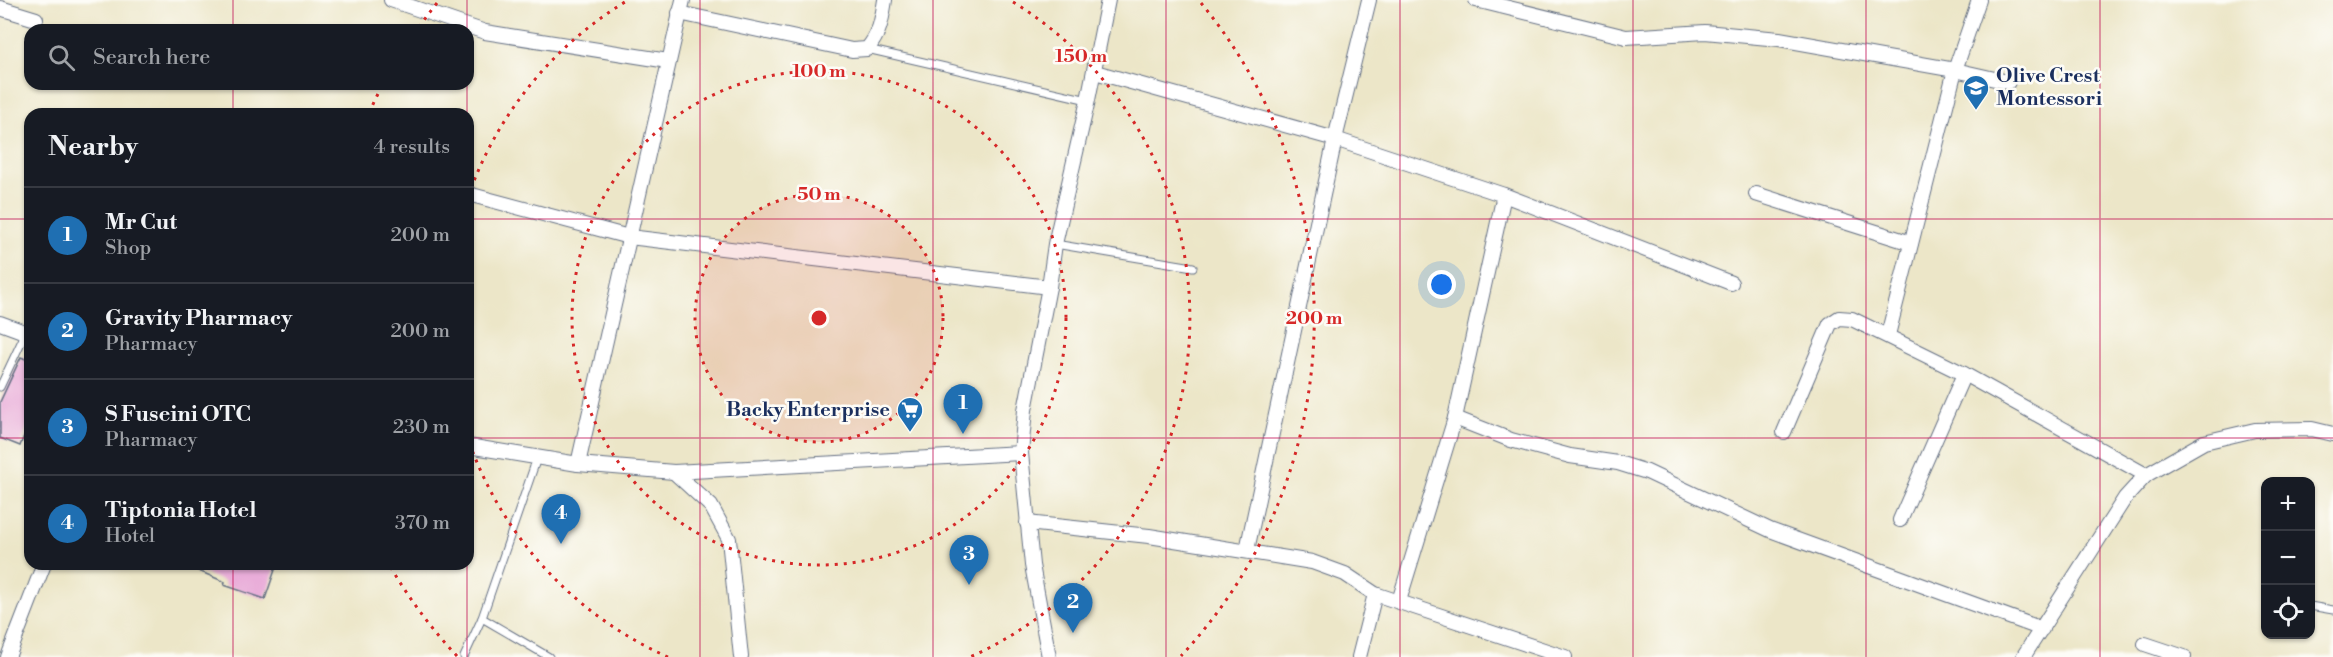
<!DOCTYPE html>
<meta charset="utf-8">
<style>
:root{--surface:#171b24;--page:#242831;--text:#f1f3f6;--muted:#9ea1a6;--line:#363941;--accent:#1f6fb2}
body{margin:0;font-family:"Libre Bodoni",serif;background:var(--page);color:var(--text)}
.controls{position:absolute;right:18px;bottom:18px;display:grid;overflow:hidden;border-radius:12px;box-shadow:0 2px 4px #0004}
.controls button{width:54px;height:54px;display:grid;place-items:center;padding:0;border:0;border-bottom:2px solid var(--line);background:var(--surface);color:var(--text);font:30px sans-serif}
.you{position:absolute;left:1442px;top:285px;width:21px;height:21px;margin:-15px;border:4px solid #fff;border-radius:50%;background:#1a73e8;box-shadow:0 0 0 9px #1a73e833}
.badge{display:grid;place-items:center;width:39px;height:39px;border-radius:50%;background:var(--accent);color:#fff;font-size:20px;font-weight:700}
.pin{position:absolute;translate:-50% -50px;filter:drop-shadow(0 2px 3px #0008)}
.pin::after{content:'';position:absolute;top:32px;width:21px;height:18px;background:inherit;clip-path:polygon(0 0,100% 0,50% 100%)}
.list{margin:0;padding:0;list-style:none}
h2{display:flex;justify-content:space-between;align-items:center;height:78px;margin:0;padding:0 24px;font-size:26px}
h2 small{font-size:20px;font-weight:400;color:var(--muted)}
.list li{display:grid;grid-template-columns:39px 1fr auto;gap:18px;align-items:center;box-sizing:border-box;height:96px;padding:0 24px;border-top:2px solid var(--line)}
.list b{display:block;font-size:22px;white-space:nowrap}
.list p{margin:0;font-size:20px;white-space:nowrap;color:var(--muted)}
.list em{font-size:20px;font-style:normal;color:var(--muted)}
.icon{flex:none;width:33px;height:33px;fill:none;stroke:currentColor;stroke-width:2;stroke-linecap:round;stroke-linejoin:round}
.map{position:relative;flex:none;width:2333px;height:657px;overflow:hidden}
.search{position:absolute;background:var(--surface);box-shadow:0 2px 4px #0004;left:24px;top:24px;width:450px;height:66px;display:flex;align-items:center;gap:15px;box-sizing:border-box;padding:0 21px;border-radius:18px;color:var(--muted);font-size:22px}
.panel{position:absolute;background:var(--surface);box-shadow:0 2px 4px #0004;left:24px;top:108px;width:450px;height:462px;border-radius:18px}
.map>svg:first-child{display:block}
</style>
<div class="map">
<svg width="2333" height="657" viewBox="0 0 2333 657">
<rect width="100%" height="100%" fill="#fdfcf7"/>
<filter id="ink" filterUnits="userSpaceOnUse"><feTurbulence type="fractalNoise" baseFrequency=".0167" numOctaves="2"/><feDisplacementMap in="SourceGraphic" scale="12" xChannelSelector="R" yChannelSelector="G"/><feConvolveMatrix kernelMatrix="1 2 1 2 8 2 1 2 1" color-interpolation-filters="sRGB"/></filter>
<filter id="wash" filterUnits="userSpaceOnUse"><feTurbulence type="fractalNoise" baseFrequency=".008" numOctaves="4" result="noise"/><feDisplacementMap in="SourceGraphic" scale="24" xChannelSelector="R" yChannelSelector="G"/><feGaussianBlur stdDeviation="1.35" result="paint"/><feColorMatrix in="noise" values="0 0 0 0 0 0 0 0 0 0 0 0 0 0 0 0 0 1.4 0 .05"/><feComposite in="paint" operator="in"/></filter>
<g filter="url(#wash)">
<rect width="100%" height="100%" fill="#ece6c8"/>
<g id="blocks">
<g fill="#e9add9">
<polygon points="21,357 30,361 30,421 20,446 0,438 0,402"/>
<polygon points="182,564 277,564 265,599 224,585 225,582"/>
</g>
</g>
</g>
<g filter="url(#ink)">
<use href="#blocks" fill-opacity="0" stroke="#646f83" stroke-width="1.5"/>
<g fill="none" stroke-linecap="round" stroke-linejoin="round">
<g stroke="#646f83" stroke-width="9">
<g id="service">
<polyline points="867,49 1088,100"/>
<polyline points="1055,244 1193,267"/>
<polyline points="0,387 26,332"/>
<polyline points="537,458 482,618 549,657"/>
<polyline points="2310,606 2333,610"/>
<polyline points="464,657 482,618"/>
</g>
</g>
<g stroke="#646f83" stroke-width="16">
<g id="minor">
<polyline points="391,0 485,32 668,61"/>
<polyline points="1476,0 1626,37 1705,32 1779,39 1955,70 2008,82"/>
<polyline points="0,8 36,19"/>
<path d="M679,13L852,50L867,49C880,34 882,19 885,0"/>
<polyline points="1095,72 1335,139 1504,195 1731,283"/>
<polyline points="468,194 629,237 1049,287"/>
<polyline points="1756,194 1911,243"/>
<polyline points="0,323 30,334"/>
<polyline points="1888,335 1955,70 1979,0"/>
<polyline points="1455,418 1511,440 1570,456 1618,463 1647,472 1770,530 2042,629"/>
<polyline points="1784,432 1830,324 1839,318 1852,319 1964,374 2146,475"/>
<polyline points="468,446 578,464 674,472 1021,453"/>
<polyline points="578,464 683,0"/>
<polyline points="674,472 711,506 729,539 741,657"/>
<polyline points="1900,520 1964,374"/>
<polyline points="1027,523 1149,536 1312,562 1345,574 1375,594 1565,657"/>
<polyline points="1247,550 1335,139 1369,0"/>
<polyline points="1399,601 1455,418 1504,195"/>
<polyline points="2145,644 2184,657"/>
<polyline points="8,657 44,564"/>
<polyline points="1049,657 1032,565 1021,453 1025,410 1049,287 1055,244 1088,100 1108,0"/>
<polyline points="1359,657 1375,594"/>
<polyline points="2023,657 2125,498 2146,475 2204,442 2255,430 2312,429 2333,434"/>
</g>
</g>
<use href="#service" stroke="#fff" stroke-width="7"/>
<use href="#minor" stroke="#fff" stroke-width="14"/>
</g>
</g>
<path fill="none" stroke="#c2185b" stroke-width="1.5" stroke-opacity="0.55" d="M233,0V30M467,0V30M700,0V657M933,0V657M1166,0V657M1400,0V657M1633,0V657M1866,0V657M2100,0V657M233,84V114M467,84V114M0,219H30M468,219H2333M0,438H30M468,438H2333M233,564V657M467,564V657"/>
<circle cx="819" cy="318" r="124" fill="#d62828" fill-opacity=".12"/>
<g fill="none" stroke="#d62828" stroke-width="3" stroke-dasharray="3 6">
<circle cx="819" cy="318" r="124"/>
<circle cx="819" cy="318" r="247"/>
<path d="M668 657A371 371 0 0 1 468 439M468 197A371 371 0 0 1 625 2M1013 2A371 371 0 0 1 970 657"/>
<path d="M457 656A495 495 0 0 1 390 566M369 113A495 495 0 0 1 382 86M419 27A495 495 0 0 1 437 3M1201 3A495 495 0 0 1 1181 656"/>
</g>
<defs>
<g id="school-pin" transform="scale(1.35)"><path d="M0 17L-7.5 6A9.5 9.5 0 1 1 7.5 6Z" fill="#1f6fb2" stroke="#fdfcf7"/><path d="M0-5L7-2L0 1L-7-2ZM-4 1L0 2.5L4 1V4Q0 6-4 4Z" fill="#fff"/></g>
<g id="supermarket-pin" transform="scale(1.35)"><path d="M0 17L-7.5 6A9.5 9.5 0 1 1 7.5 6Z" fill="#1f6fb2" stroke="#fdfcf7"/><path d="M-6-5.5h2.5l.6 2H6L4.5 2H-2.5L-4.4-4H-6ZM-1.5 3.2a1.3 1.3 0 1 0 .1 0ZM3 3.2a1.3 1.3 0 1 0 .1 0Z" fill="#fff"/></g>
</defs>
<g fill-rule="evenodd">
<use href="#school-pin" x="1976" y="88"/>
<use href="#supermarket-pin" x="910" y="410"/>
</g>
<g text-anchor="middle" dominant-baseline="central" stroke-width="5" stroke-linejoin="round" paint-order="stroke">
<g font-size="20" font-weight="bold" fill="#1b2f5e" stroke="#fdfcf7" text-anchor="start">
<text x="1996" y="76">Olive Crest<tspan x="1996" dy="23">Montessori</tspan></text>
<text x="890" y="410" text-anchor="end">Backy Enterprise</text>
</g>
</g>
<circle cx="819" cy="318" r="9" fill="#d62828" stroke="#fdfcf7" stroke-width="3"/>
<g font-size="18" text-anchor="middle" font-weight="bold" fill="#d62828" stroke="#fdfcf7" stroke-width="5" stroke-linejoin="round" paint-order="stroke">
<text x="1081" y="62">150 m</text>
<text x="819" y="77">100 m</text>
<text x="819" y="200">50 m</text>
<text x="1314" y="324">200 m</text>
</g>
</svg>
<div class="controls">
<button>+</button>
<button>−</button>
<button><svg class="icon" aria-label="locate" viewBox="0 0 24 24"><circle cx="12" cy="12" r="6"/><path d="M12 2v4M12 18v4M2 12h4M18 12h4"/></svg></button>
</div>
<div class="you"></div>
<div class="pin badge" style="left:963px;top:434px">1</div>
<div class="pin badge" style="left:1073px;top:633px">2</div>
<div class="pin badge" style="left:969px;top:585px">3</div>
<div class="pin badge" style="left:561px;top:544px">4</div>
<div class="search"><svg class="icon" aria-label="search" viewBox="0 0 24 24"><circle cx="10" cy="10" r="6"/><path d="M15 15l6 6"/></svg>Search here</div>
<section class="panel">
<h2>Nearby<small>4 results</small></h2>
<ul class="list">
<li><span class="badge">1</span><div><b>Mr Cut</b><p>Shop</p></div><em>200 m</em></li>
<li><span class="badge">2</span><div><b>Gravity Pharmacy</b><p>Pharmacy</p></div><em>200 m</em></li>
<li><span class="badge">3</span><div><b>S Fuseini OTC</b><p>Pharmacy</p></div><em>230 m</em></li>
<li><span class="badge">4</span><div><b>Tiptonia Hotel</b><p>Hotel</p></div><em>370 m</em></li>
</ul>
</section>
</div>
